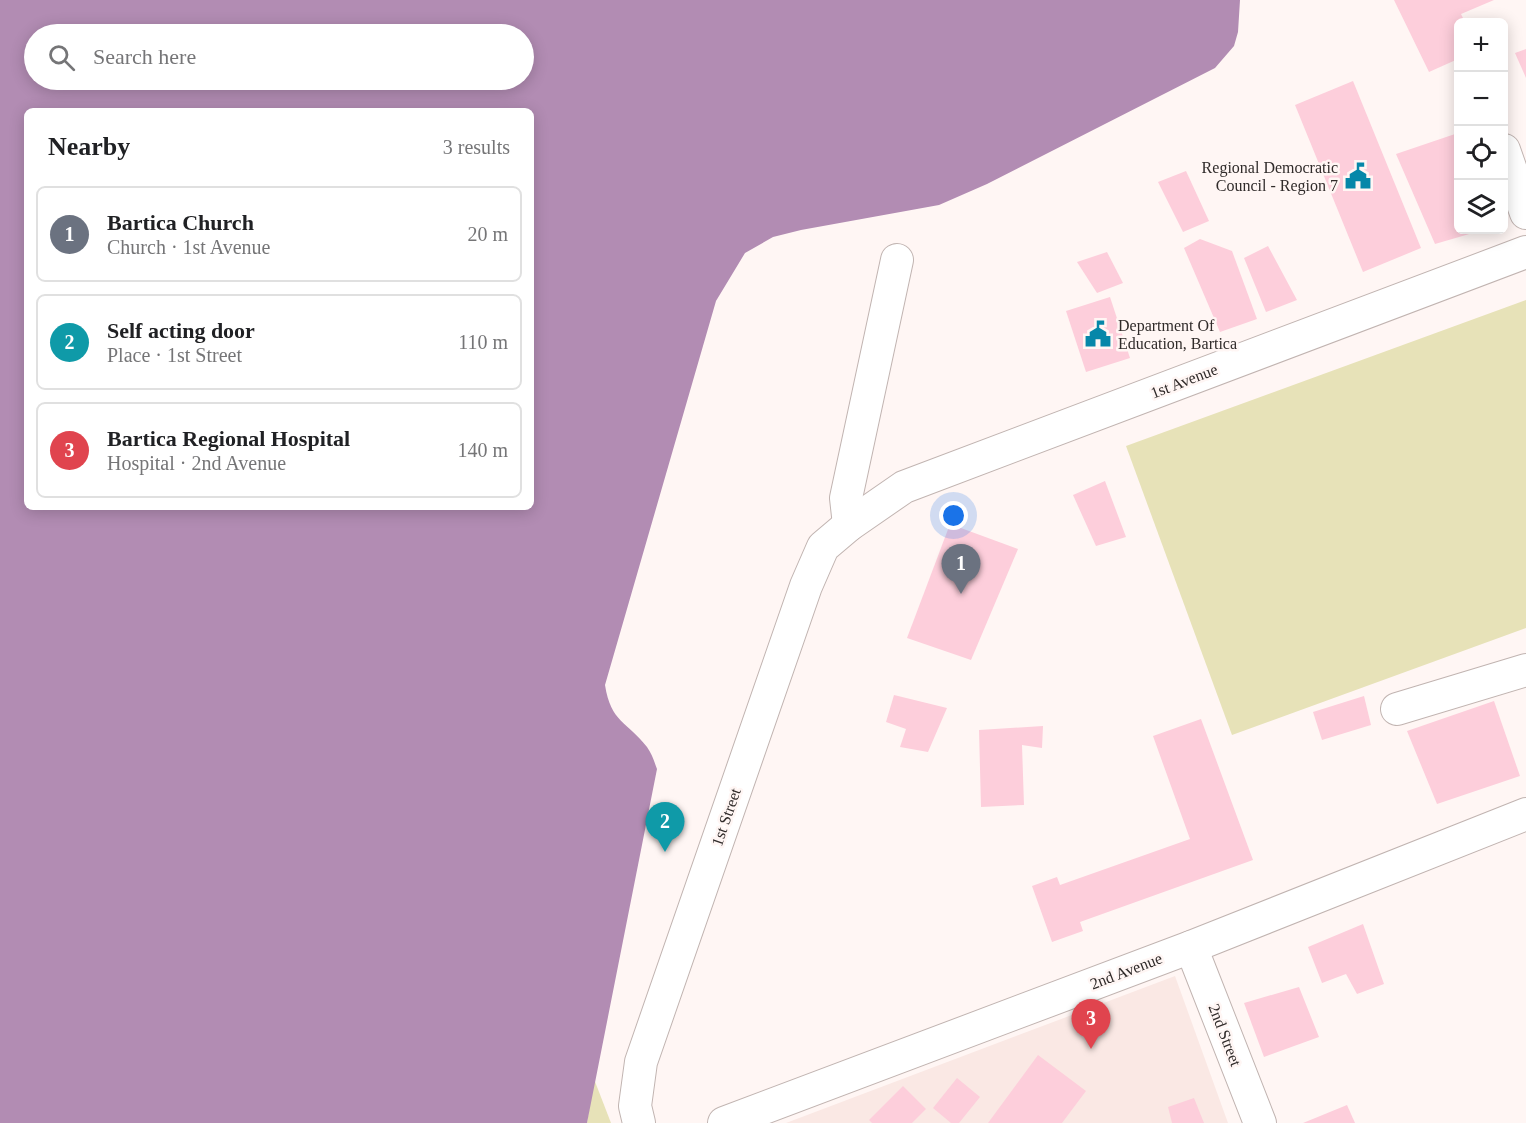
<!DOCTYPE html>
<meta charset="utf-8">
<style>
:root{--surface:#fff;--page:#f6f6f6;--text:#202124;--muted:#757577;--line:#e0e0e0;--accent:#0f766e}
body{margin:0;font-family:Georgia,serif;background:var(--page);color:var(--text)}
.controls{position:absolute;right:18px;top:18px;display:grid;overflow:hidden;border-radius:9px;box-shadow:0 3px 15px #0003}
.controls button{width:54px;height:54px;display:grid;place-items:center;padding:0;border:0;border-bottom:2px solid var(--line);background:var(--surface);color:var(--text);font:30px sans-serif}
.you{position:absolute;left:954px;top:516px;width:21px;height:21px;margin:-15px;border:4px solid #fff;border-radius:50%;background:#1a73e8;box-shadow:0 0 0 9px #1a73e833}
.badge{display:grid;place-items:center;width:39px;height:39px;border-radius:50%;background:var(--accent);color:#fff;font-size:20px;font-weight:700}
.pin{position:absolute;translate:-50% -50px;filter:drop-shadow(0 2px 3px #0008)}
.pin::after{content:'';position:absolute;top:32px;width:21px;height:18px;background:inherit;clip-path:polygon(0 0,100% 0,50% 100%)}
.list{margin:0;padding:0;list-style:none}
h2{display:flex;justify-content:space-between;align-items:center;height:78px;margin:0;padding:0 24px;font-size:26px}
h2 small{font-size:20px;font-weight:400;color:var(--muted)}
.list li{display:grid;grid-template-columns:39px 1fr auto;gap:18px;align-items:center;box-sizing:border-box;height:96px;margin:0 12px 12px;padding:0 12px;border:2px solid var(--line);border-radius:9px}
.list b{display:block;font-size:22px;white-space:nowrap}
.list p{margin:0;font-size:20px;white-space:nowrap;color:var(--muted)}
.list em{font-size:20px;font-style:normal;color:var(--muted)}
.icon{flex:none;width:33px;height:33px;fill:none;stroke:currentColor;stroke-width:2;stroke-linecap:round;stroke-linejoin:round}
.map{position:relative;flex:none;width:1526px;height:1123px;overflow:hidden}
.search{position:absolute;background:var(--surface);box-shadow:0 3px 15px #0003;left:24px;top:24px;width:510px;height:66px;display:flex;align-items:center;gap:15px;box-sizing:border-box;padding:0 21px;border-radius:33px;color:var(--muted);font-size:22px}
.panel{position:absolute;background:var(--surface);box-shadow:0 3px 15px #0003;left:24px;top:108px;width:510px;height:402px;border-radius:9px}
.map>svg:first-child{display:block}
</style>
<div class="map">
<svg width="1526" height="1123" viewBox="0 0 1526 1123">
<rect width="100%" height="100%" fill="#fff6f4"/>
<polygon fill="#fae8e4" points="1175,976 1228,1123 786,1123"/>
<g fill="#e7e2b8">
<polygon points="1526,300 1526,628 1232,735 1126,446"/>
<polygon points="594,1079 611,1123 587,1123"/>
</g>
<path fill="#b28cb3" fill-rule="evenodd" d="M0,0H1240L1238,32L1234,46L1215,68L987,184L939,205L801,230L773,237L745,253L716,301L605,685C611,723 627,721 647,747C652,754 654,761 657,769L587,1123H0ZM34,34H524V80H34ZM27,111H531V507H27Z"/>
<g fill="#fdcedb">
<polygon points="1394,0 1494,0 1461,14 1465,22 1458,22 1458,59 1429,72"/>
<polygon points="1526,49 1526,78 1515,53"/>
<polygon points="1353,81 1421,248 1363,272 1295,105"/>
<polygon points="1458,133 1458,230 1483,230 1435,244 1396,154"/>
<polygon points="1186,171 1209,221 1183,232 1158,182"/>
<polygon points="1200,239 1232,251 1257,319 1220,332 1184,248"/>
<polygon points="1268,246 1297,300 1266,312 1244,258"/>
<polygon points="1107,252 1123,283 1097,293 1077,262"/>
<polygon points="1110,297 1130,358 1086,372 1066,311"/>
<polygon points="1105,481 1126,537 1096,546 1073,495"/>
<polygon points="950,524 1018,549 971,660 907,638"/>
<polygon points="894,695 947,708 928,752 900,747 906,729 886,722"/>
<polygon points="1364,696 1371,725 1322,740 1313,712"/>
<polygon points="1494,701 1520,776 1437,804 1407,731"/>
<polygon points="1201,719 1253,860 1080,922 1083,931 1052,942 1032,886 1057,877 1060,885 1190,839 1153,736"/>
<polygon points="1043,726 1042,748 1022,745 1024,805 981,807 979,730"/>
<polygon points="1363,924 1384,984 1357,994 1346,974 1322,983 1308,947"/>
<polygon points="1299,987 1319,1037 1264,1057 1244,1003"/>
<polygon points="1038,1055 1086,1091 1062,1123 988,1123"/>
<polygon points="957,1078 980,1097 959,1123 951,1123 933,1108"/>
<polygon points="903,1086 926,1109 912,1123 872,1123 869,1120"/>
<polygon points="1194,1098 1204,1123 1172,1123 1168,1107"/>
<polygon points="1347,1105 1355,1123 1303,1123"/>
</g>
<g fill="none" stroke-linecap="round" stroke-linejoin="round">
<g stroke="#c1b4b1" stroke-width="34">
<g id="minor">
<polyline points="1504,150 1526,213"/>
<polyline points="849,525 846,498 897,260"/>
<polyline points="1397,709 1526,670"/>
<polyline points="1191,947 1260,1123"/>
<polyline points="639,1123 635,1106 641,1062 806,586 823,547 849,525 904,487 1526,252"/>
<polyline points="724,1123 1191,947 1526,814"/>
</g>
</g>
<use href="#minor" stroke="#fff" stroke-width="32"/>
</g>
<defs>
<g id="civic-bare" transform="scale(2.07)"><path d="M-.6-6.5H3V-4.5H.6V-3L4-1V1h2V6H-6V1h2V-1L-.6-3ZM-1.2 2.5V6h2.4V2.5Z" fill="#0687a9" stroke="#fff6f4" stroke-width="2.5" paint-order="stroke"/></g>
</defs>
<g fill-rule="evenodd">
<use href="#civic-bare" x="1358" y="176"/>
<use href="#civic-bare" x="1098" y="334"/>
</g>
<g text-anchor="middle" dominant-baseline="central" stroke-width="5" stroke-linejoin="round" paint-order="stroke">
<g font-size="16" fill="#302b2a" stroke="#fff6f4" text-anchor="end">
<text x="1338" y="167">Regional Democratic<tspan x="1338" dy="18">Council - Region 7</tspan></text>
<text x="1118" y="325" text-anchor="start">Department Of<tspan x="1118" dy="18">Education, Bartica</tspan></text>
</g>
<g font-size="16" fill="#302b2a" stroke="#fff6f4">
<text transform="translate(1184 381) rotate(-21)">1st Avenue</text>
<text transform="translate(726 817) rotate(-71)">1st Street</text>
<text transform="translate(1126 971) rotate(-21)">2nd Avenue</text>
<text transform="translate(1225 1035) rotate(69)">2nd Street</text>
</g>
</g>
</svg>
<div class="controls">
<button>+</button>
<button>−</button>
<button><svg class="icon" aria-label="locate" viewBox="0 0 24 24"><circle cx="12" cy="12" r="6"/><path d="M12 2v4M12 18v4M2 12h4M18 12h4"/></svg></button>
<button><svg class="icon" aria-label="layers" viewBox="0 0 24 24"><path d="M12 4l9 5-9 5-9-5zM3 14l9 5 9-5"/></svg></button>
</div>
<div class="you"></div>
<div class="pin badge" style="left:961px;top:594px;background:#6b7280">1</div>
<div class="pin badge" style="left:665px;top:852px;background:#0f9aa8">2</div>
<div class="pin badge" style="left:1091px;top:1049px;background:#e0444e">3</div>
<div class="search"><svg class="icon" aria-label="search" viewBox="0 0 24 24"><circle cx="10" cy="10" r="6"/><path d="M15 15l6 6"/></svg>Search here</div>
<section class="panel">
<h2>Nearby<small>3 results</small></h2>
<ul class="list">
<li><span class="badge" style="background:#6b7280">1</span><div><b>Bartica Church</b><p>Church · 1st Avenue</p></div><em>20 m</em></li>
<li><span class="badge" style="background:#0f9aa8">2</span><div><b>Self acting door</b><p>Place · 1st Street</p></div><em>110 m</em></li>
<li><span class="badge" style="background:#e0444e">3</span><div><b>Bartica Regional Hospital</b><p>Hospital · 2nd Avenue</p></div><em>140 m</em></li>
</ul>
</section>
</div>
